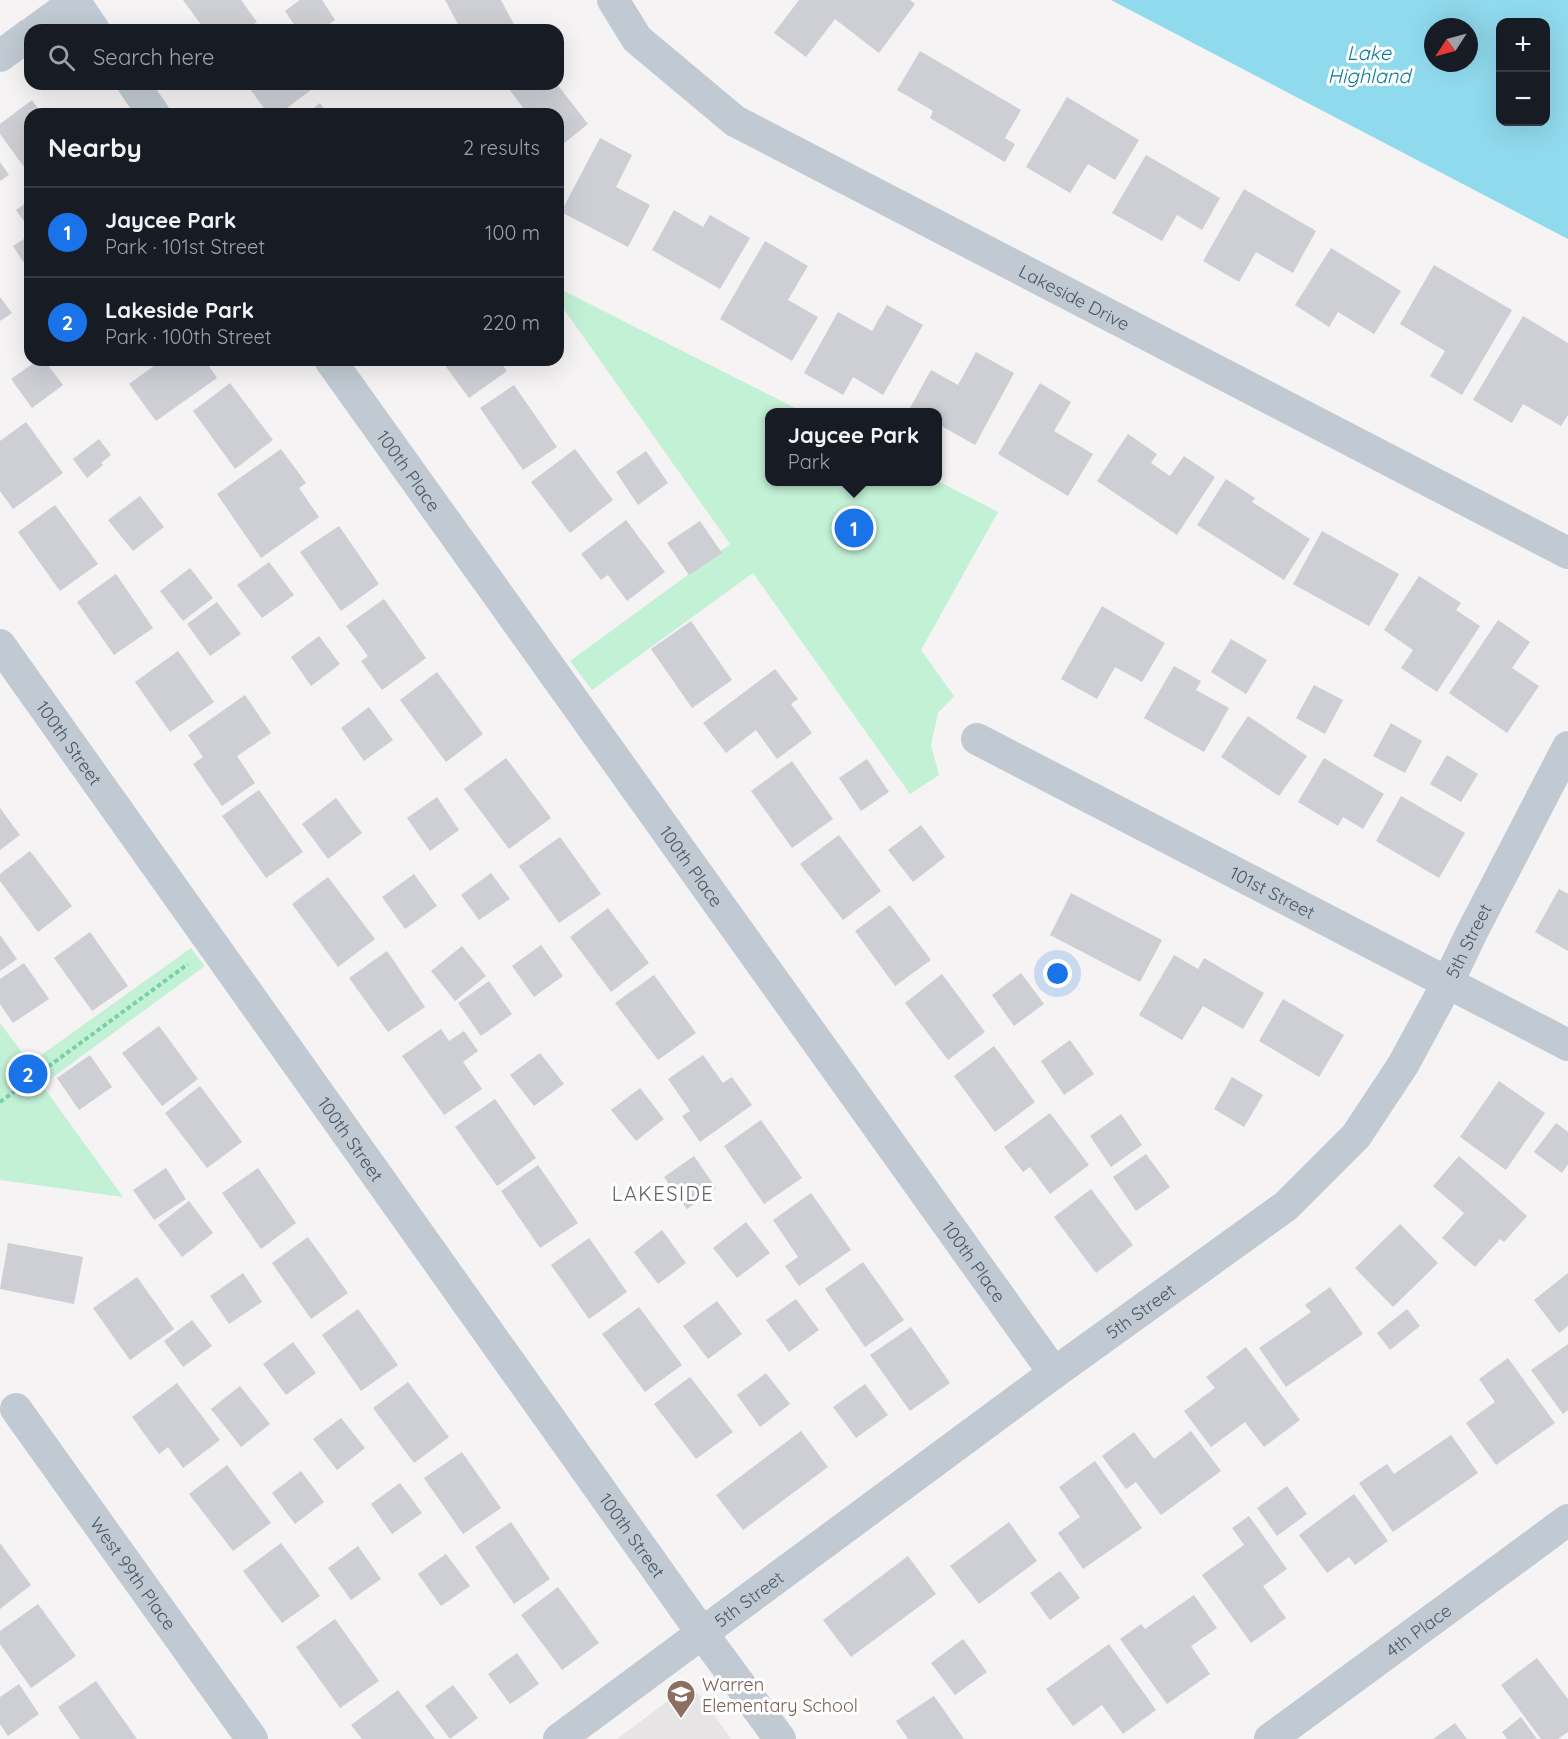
<!DOCTYPE html>
<meta charset="utf-8">
<style>
:root{--surface:#171b24;--page:#242831;--text:#f1f3f6;--muted:#9ea1a6;--line:#363941;--accent:#1a73e8}
body{margin:0;font-family:Quicksand,sans-serif;background:var(--page);color:var(--text)}
.controls{position:absolute;right:18px;top:18px;display:grid;overflow:hidden;border-radius:12px;box-shadow:0 6px 24px #0002}
.controls button{width:54px;height:54px;display:grid;place-items:center;padding:0;border:0;border-bottom:2px solid var(--line);background:var(--surface);color:var(--text);font:30px sans-serif}
.compass{position:absolute;left:1424px;top:18px;width:54px;height:54px;border-radius:50%;background:var(--surface);box-shadow:0 6px 24px #0002;rotate:234deg}
.you{position:absolute;left:1058px;top:974px;width:21px;height:21px;margin:-15px;border:4px solid #fff;border-radius:50%;background:#1a73e8;box-shadow:0 0 0 9px #1a73e833}
.badge{display:grid;place-items:center;width:39px;height:39px;border-radius:50%;background:var(--accent);color:#fff;font-size:20px;font-weight:700}
.pin{position:absolute;translate:-50% -50%;border:3px solid #fff;box-shadow:0 2px 6px #0006}
.popup{position:absolute;left:765px;top:408px;width:177px;height:78px;box-sizing:border-box;display:grid;place-content:center;border-radius:12px;background:var(--surface);filter:drop-shadow(0 2px 4px #0005);font-size:20px;white-space:nowrap;color:var(--muted)}
.popup b{font-size:22px;color:var(--text)}
.popup::after{content:'';position:absolute;left:50%;top:100%;margin-left:-12px;border:12px solid transparent;border-top-color:var(--surface)}
.list{margin:0;padding:0;list-style:none}
h2{display:flex;justify-content:space-between;align-items:center;height:78px;margin:0;padding:0 24px;font-size:26px}
h2 small{font-size:20px;font-weight:400;color:var(--muted)}
.list li{display:grid;grid-template-columns:39px 1fr auto;gap:18px;align-items:center;box-sizing:border-box;height:90px;padding:0 24px;border-top:2px solid var(--line)}
.list b{display:block;font-size:22px;white-space:nowrap}
.list p{margin:0;font-size:20px;white-space:nowrap;color:var(--muted)}
.list em{font-size:20px;font-style:normal;color:var(--muted)}
.icon{flex:none;width:33px;height:33px;fill:none;stroke:currentColor;stroke-width:2;stroke-linecap:round;stroke-linejoin:round}
.map{position:relative;flex:none;width:1568px;height:1739px;overflow:hidden}
.search{position:absolute;background:var(--surface);box-shadow:0 6px 24px #0002;left:24px;top:24px;width:540px;height:66px;display:flex;align-items:center;gap:15px;box-sizing:border-box;padding:0 21px;border-radius:18px;color:var(--muted);font-size:22px}
.panel{position:absolute;background:var(--surface);box-shadow:0 6px 24px #0002;left:24px;top:108px;width:540px;height:258px;border-radius:18px}
.map>svg:first-child{display:block}
</style>
<div class="map">
<svg width="1568" height="1739" viewBox="0 0 1568 1739">
<rect width="100%" height="100%" fill="#f5f3f3"/>
<polygon fill="#e6e4e5" points="694,1690 702,1698 731,1739 617,1739 672,1698 685,1691"/>
<g fill="#c3f1d5">
<polygon points="558,288 803,412 770,412 770,482 938,481 998,512 921,650 954,696 938,713 931,745 939,775 910,794 753,573 592,690 570,661 730,544 558,301"/>
<polygon points="191,948 205,966 42,1085 123,1197 0,1180 0,1023 30,1063"/>
</g>
<path fill="#90daee" fill-rule="evenodd" d="M1111,0H1568V239ZM1500,22H1546V122H1500ZM1433,27H1469V63H1433Z"/>
<g fill="#cdcfd5">
<polygon points="183,0 241,0 257,22 246,30 205,30"/>
<polygon points="300,0 322,0 335,20 321,30 298,30 285,11"/>
<polygon points="445,0 501,0 517,30 461,30"/>
<polygon points="799,0 910,0 915,4 879,53 835,19 806,57 774,33"/>
<polygon points="920,51 1021,110 1005,138 1015,144 1005,162 930,118 933,111 897,90"/>
<polygon points="251,84 319,84 279,114 268,114 248,86"/>
<polygon points="505,84 557,84 588,124 558,148 558,114 528,114"/>
<polygon points="1067,97 1139,140 1115,180 1088,164 1070,193 1026,167"/>
<polygon points="32,100 42,114 30,114 30,175 0,134 0,124"/>
<polygon points="320,103 328,114 306,114"/>
<polygon points="600,138 632,155 616,187 650,205 628,247 561,212"/>
<polygon points="1146,155 1220,198 1202,230 1177,215 1162,241 1112,213"/>
<polygon points="0,162 9,175 0,181"/>
<polygon points="1244,189 1316,231 1293,273 1256,252 1239,282 1203,261"/>
<polygon points="30,200 30,230 16,210"/>
<polygon points="674,210 703,227 710,215 750,238 720,289 652,250"/>
<polygon points="27,237 30,242 30,260 24,263 13,246"/>
<polygon points="765,241 808,266 788,300 818,317 792,361 720,319"/>
<polygon points="1331,248 1401,291 1374,334 1338,312 1329,327 1295,305"/>
<polygon points="1434,265 1512,310 1462,395 1430,376 1445,351 1400,324"/>
<polygon points="0,297 12,313 0,321"/>
<polygon points="887,305 923,325 883,395 853,377 843,395 804,373 838,312 872,331"/>
<polygon points="1523,316 1568,343 1568,415 1561,426 1523,404 1512,423 1473,400"/>
<polygon points="976,352 1014,373 975,445 938,424 938,412 917,412 910,408 931,370 958,385"/>
<polygon points="38,360 44,360 63,385 32,408 11,379"/>
<polygon points="162,360 205,360 217,378 156,421 129,384"/>
<polygon points="441,360 499,360 507,371 469,398"/>
<polygon points="230,383 273,440 235,469 193,411"/>
<polygon points="1040,383 1071,402 1054,431 1093,454 1068,496 998,454"/>
<polygon points="514,385 557,447 523,470 480,408"/>
<polygon points="26,422 63,473 13,509 0,491 0,441"/>
<polygon points="1128,434 1157,454 1151,463 1170,476 1184,456 1215,477 1177,535 1097,481"/>
<polygon points="99,439 111,455 101,463 103,465 87,478 73,459"/>
<polygon points="281,449 306,483 299,488 319,517 261,558 217,494"/>
<polygon points="575,449 613,500 570,533 531,482"/>
<polygon points="646,451 668,483 638,505 616,472"/>
<polygon points="1226,479 1255,498 1252,502 1310,539 1284,580 1197,525"/>
<polygon points="140,496 164,527 133,551 108,520"/>
<polygon points="55,505 98,564 60,591 18,532"/>
<polygon points="626,520 665,572 627,601 608,575 601,580 581,554"/>
<polygon points="700,521 722,553 689,575 667,543"/>
<polygon points="339,526 379,584 341,611 300,552"/>
<polygon points="1322,531 1399,574 1369,626 1293,584"/>
<polygon points="269,562 294,595 262,618 237,585"/>
<polygon points="190,568 213,598 183,621 160,591"/>
<polygon points="116,574 153,628 114,655 77,602"/>
<polygon points="1419,576 1461,603 1456,610 1480,626 1437,692 1401,668 1413,650 1384,630"/>
<polygon points="384,599 426,658 382,690 361,661 368,656 346,626"/>
<polygon points="217,602 241,634 210,656 187,624"/>
<polygon points="1102,606 1165,643 1142,682 1115,667 1097,699 1061,679"/>
<polygon points="1498,620 1530,642 1512,668 1539,686 1507,733 1449,693"/>
<polygon points="691,621 732,680 692,708 651,649"/>
<polygon points="319,636 340,664 311,686 291,657"/>
<polygon points="1231,639 1267,660 1246,694 1211,672"/>
<polygon points="178,651 214,702 170,732 135,682"/>
<polygon points="1174,666 1201,681 1196,690 1229,708 1204,752 1144,718"/>
<polygon points="775,669 798,699 791,704 812,733 777,759 756,730 726,753 703,723"/>
<polygon points="437,672 483,734 446,762 400,700"/>
<polygon points="1314,685 1343,700 1325,734 1296,718"/>
<polygon points="245,695 271,733 237,756 255,783 222,806 193,764 203,757 188,735"/>
<polygon points="369,707 393,740 364,761 341,728"/>
<polygon points="1248,716 1307,756 1279,796 1221,757"/>
<polygon points="1391,723 1422,741 1405,773 1373,756"/>
<polygon points="1447,755 1478,774 1461,802 1430,784"/>
<polygon points="506,758 551,818 509,849 464,789"/>
<polygon points="1324,758 1384,794 1363,829 1343,817 1338,826 1298,802"/>
<polygon points="867,759 889,792 861,811 839,778"/>
<polygon points="792,761 833,819 792,848 751,791"/>
<polygon points="259,790 303,852 266,878 222,816"/>
<polygon points="1401,796 1465,833 1439,878 1376,841"/>
<polygon points="437,797 459,830 430,851 407,818"/>
<polygon points="336,798 362,833 328,859 302,824"/>
<polygon points="0,808 20,835 0,850"/>
<polygon points="921,825 945,857 913,882 888,850"/>
<polygon points="839,835 881,891 843,920 800,864"/>
<polygon points="560,837 601,894 559,923 519,866"/>
<polygon points="30,851 72,906 38,932 0,881 0,874"/>
<polygon points="491,873 510,899 479,920 461,895"/>
<polygon points="414,874 437,906 405,929 382,897"/>
<polygon points="328,877 375,939 338,967 292,904"/>
<polygon points="1559,889 1568,894 1568,951 1535,932"/>
<polygon points="1071,893 1162,940 1140,982 1050,935"/>
<polygon points="890,905 931,960 895,986 855,931"/>
<polygon points="608,908 649,963 611,992 570,937"/>
<polygon points="90,932 128,986 92,1011 54,958"/>
<polygon points="0,935 17,959 0,971"/>
<polygon points="541,945 563,976 534,997 512,966"/>
<polygon points="462,946 486,976 455,1001 431,971"/>
<polygon points="387,951 425,1007 388,1032 349,978"/>
<polygon points="1174,955 1198,969 1204,958 1264,993 1243,1029 1203,1006 1182,1040 1139,1015"/>
<polygon points="24,963 49,999 13,1023 0,1004 0,979"/>
<polygon points="1021,973 1044,1004 1014,1026 992,995"/>
<polygon points="942,974 985,1032 948,1060 905,1003"/>
<polygon points="654,975 696,1033 658,1060 615,1003"/>
<polygon points="489,981 512,1014 481,1036 458,1003"/>
<polygon points="1283,999 1344,1035 1319,1077 1259,1041"/>
<polygon points="159,1026 198,1079 162,1106 122,1053"/>
<polygon points="441,1029 449,1041 464,1031 478,1051 463,1062 482,1089 444,1115 402,1056"/>
<polygon points="1070,1040 1094,1074 1064,1095 1041,1061"/>
<polygon points="994,1046 1035,1102 995,1132 954,1076"/>
<polygon points="540,1053 564,1084 534,1106 510,1075"/>
<polygon points="90,1055 112,1087 79,1110 57,1078"/>
<polygon points="703,1055 723,1083 732,1077 752,1105 700,1142 682,1116 690,1111 668,1079"/>
<polygon points="1232,1077 1263,1095 1244,1127 1214,1109"/>
<polygon points="1499,1081 1545,1113 1506,1170 1460,1137"/>
<polygon points="200,1086 242,1142 207,1168 165,1113"/>
<polygon points="640,1088 664,1119 636,1141 611,1110"/>
<polygon points="495,1099 536,1158 497,1186 455,1127"/>
<polygon points="1050,1113 1089,1165 1050,1194 1030,1167 1023,1172 1004,1147"/>
<polygon points="1121,1114 1142,1145 1111,1167 1090,1136"/>
<polygon points="761,1120 802,1178 764,1204 724,1146"/>
<polygon points="1556,1123 1568,1132 1568,1164 1562,1173 1534,1152"/>
<polygon points="1146,1154 1170,1187 1136,1211 1113,1177"/>
<polygon points="694,1156 716,1188 687,1209 664,1177"/>
<polygon points="1459,1156 1527,1216 1504,1242 1500,1239 1475,1267 1442,1238 1464,1213 1433,1186"/>
<polygon points="538,1165 578,1223 540,1248 501,1191"/>
<polygon points="166,1168 186,1199 154,1220 133,1190"/>
<polygon points="258,1168 296,1223 261,1249 222,1193"/>
<polygon points="1091,1189 1133,1245 1096,1273 1054,1217"/>
<polygon points="811,1193 851,1250 799,1286 785,1266 798,1257 773,1220"/>
<polygon points="189,1201 213,1233 182,1257 158,1225"/>
<polygon points="746,1222 770,1253 737,1278 713,1248"/>
<polygon points="1400,1224 1438,1263 1393,1307 1355,1268"/>
<polygon points="662,1230 686,1263 658,1284 634,1252"/>
<polygon points="308,1237 348,1293 311,1319 272,1263"/>
<polygon points="589,1238 627,1292 589,1319 551,1265"/>
<polygon points="8,1243 83,1257 74,1304 0,1289"/>
<polygon points="863,1262 904,1320 865,1347 825,1289"/>
<polygon points="243,1273 262,1302 229,1324 210,1296"/>
<polygon points="1568,1273 1568,1326 1559,1333 1534,1300"/>
<polygon points="137,1277 174,1329 130,1360 93,1308"/>
<polygon points="1330,1287 1363,1334 1286,1387 1259,1348 1311,1312 1305,1305"/>
<polygon points="796,1299 819,1330 789,1352 766,1320"/>
<polygon points="717,1301 742,1334 708,1359 683,1326"/>
<polygon points="639,1307 682,1365 645,1392 602,1334"/>
<polygon points="358,1309 398,1365 361,1391 322,1335"/>
<polygon points="1407,1309 1420,1326 1390,1350 1377,1333"/>
<polygon points="192,1320 212,1346 183,1367 164,1341"/>
<polygon points="911,1327 950,1383 910,1411 870,1355"/>
<polygon points="293,1342 316,1373 286,1395 263,1364"/>
<polygon points="1568,1344 1568,1410 1563,1414 1531,1370"/>
<polygon points="1246,1347 1300,1420 1264,1447 1245,1422 1211,1447 1184,1411 1215,1388 1206,1377"/>
<polygon points="1508,1358 1555,1423 1496,1465 1466,1423 1495,1402 1479,1379"/>
<polygon points="766,1373 790,1404 760,1427 737,1395"/>
<polygon points="690,1377 733,1432 696,1459 654,1404"/>
<polygon points="408,1382 449,1437 414,1463 373,1408"/>
<polygon points="177,1383 220,1440 183,1468 168,1447 159,1454 132,1417"/>
<polygon points="865,1384 888,1415 856,1438 833,1407"/>
<polygon points="240,1386 270,1424 241,1447 211,1409"/>
<polygon points="341,1418 365,1448 337,1470 313,1439"/>
<polygon points="801,1431 828,1467 743,1530 716,1495"/>
<polygon points="1191,1431 1221,1471 1161,1515 1136,1482 1126,1489 1102,1456 1134,1432 1154,1459"/>
<polygon points="1451,1435 1478,1473 1393,1532 1359,1483 1387,1464 1394,1474"/>
<polygon points="462,1452 501,1508 463,1534 424,1478"/>
<polygon points="1095,1461 1142,1528 1083,1569 1058,1533 1080,1517 1059,1487"/>
<polygon points="227,1465 271,1523 233,1551 189,1494"/>
<polygon points="301,1471 324,1502 295,1524 272,1493"/>
<polygon points="400,1483 422,1513 392,1534 371,1504"/>
<polygon points="1287,1486 1307,1514 1277,1536 1257,1508"/>
<polygon points="1354,1494 1388,1541 1355,1565 1349,1557 1327,1573 1299,1535"/>
<polygon points="1249,1516 1287,1569 1263,1586 1286,1618 1251,1643 1202,1575 1244,1545 1232,1528"/>
<polygon points="511,1522 550,1579 514,1604 475,1547"/>
<polygon points="1009,1522 1037,1561 979,1604 950,1566"/>
<polygon points="0,1543 31,1585 0,1609"/>
<polygon points="281,1543 320,1596 282,1623 243,1571"/>
<polygon points="358,1546 381,1579 351,1600 328,1568"/>
<polygon points="446,1554 470,1586 441,1606 418,1574"/>
<polygon points="908,1556 936,1594 851,1657 823,1620"/>
<polygon points="1060,1571 1080,1598 1050,1620 1030,1593"/>
<polygon points="558,1587 599,1643 562,1670 521,1615"/>
<polygon points="1194,1595 1217,1628 1191,1646 1210,1674 1167,1704 1120,1639 1141,1624 1145,1629"/>
<polygon points="38,1604 76,1656 31,1688 0,1644 0,1631"/>
<polygon points="335,1619 379,1681 340,1708 296,1647"/>
<polygon points="963,1639 987,1672 955,1695 931,1663"/>
<polygon points="1109,1644 1156,1710 1123,1734 1102,1705 1073,1726 1046,1689"/>
<polygon points="517,1653 539,1684 510,1704 488,1674"/>
<polygon points="1537,1658 1568,1699 1568,1732 1558,1739 1541,1739 1501,1685"/>
<polygon points="96,1681 137,1739 80,1739 58,1707"/>
<polygon points="19,1684 39,1714 8,1736 0,1724 0,1697"/>
<polygon points="453,1685 478,1718 450,1739 425,1706"/>
<polygon points="398,1690 435,1739 362,1739 351,1725"/>
<polygon points="934,1696 964,1739 908,1739 896,1721"/>
<polygon points="1521,1717 1537,1739 1507,1739 1502,1732"/>
<polygon points="1455,1723 1467,1739 1433,1739"/>
</g>
<g fill="none" stroke-linecap="round" stroke-linejoin="round">
<polyline stroke="#7ad0a6" stroke-width="4" stroke-dasharray="4.5 3" stroke-linecap="butt" points="0,1102 188,964"/>
<g stroke="#c1cad2" stroke-width="32">
<path id="s1" d="M613,0L637,39L735,121L1568,553"/>
<polyline points="75,2 94,30"/>
<polyline points="36,30 77,0"/>
<polyline points="0,56 30,34"/>
<polyline points="133,84 154,114"/>
<path id="s2" d="M330,360L1054,1373"/>
<path id="s3" d="M0,645L702,1633L780,1739"/>
<path id="s4" d="M977,739L1568,1045"/>
<path id="s5" d="M16,1409L252,1739"/>
<path id="s6" d="M559,1739L1054,1373L1286,1206L1356,1136L1403,1065L1448,982L1471,934L1568,747"/>
<path id="s7" d="M1270,1739L1568,1520"/>
</g>
</g>
<defs>
<g id="school-pin" transform="scale(1.5)"><path d="M0 17L-7.5 6A9.5 9.5 0 1 1 7.5 6Z" fill="#8d6e63" stroke="#fff"/><path d="M0-5L7-2L0 1L-7-2ZM-4 1L0 2.5L4 1V4Q0 6-4 4Z" fill="#fff"/></g>
</defs>
<g fill-rule="evenodd">
<use href="#school-pin" x="681" y="1694"/>
</g>
<g text-anchor="middle" dominant-baseline="central" stroke-width="6" stroke-linejoin="round" paint-order="stroke">
<g font-size="18" fill="#4a5661" stroke="#fff">
<text stroke="none"><textPath href="#s1" startOffset="556">Lakeside Drive</textPath></text>
<text stroke="none"><textPath href="#s2" startOffset="136">100th Place</textPath></text>
<text stroke="none"><textPath href="#s3" startOffset="120">100th Street</textPath></text>
<text stroke="none"><textPath href="#s2" startOffset="622">100th Place</textPath></text>
<text stroke="none"><textPath href="#s4" startOffset="333">101st Street</textPath></text>
<text stroke="none"><textPath href="#s6" startOffset="1226">5th Street</textPath></text>
<text stroke="none"><textPath href="#s3" startOffset="606">100th Street</textPath></text>
<text stroke="none"><textPath href="#s2" startOffset="1108">100th Place</textPath></text>
<text stroke="none"><textPath href="#s6" startOffset="722">5th Street</textPath></text>
<text stroke="none"><textPath href="#s3" startOffset="1092">100th Street</textPath></text>
<text stroke="none"><textPath href="#s5" startOffset="202">West 99th Place</textPath></text>
<text stroke="none"><textPath href="#s6" startOffset="236">5th Street</textPath></text>
<text stroke="none"><textPath href="#s7" startOffset="184">4th Place</textPath></text>
</g>
<g font-size="18" fill="#785e54" stroke="#fff" text-anchor="start">
<text x="702" y="1684">Warren<tspan x="702" dy="21">Elementary School</tspan></text>
</g>
<g font-size="20" font-style="italic" fill="#0c7c9b" stroke="#fff">
<text x="1369" y="52">Lake<tspan x="1369" dy="23">Highland</tspan></text>
</g>
<g font-size="20" letter-spacing="1.5" fill="#5f6368" stroke="#fff">
<text x="663" y="1193">LAKESIDE</text>
</g>
</g>
</svg>
<div class="controls">
<button>+</button>
<button>−</button>
</div>
<svg class="compass" viewBox="-18 -18 36 36"><path d="M0-13l5 13h-10z" fill="#e53935"/><path d="M0 13l5-13h-10z" fill="#9ea1a6"/></svg>
<div class="you"></div>
<div class="pin badge" style="left:854px;top:528px">1</div>
<div class="popup"><b>Jaycee Park</b>Park</div>
<div class="pin badge" style="left:28px;top:1074px">2</div>
<div class="search"><svg class="icon" aria-label="search" viewBox="0 0 24 24"><circle cx="10" cy="10" r="6"/><path d="M15 15l6 6"/></svg>Search here</div>
<section class="panel">
<h2>Nearby<small>2 results</small></h2>
<ul class="list">
<li><span class="badge">1</span><div><b>Jaycee Park</b><p>Park · 101st Street</p></div><em>100 m</em></li>
<li><span class="badge">2</span><div><b>Lakeside Park</b><p>Park · 100th Street</p></div><em>220 m</em></li>
</ul>
</section>
</div>
